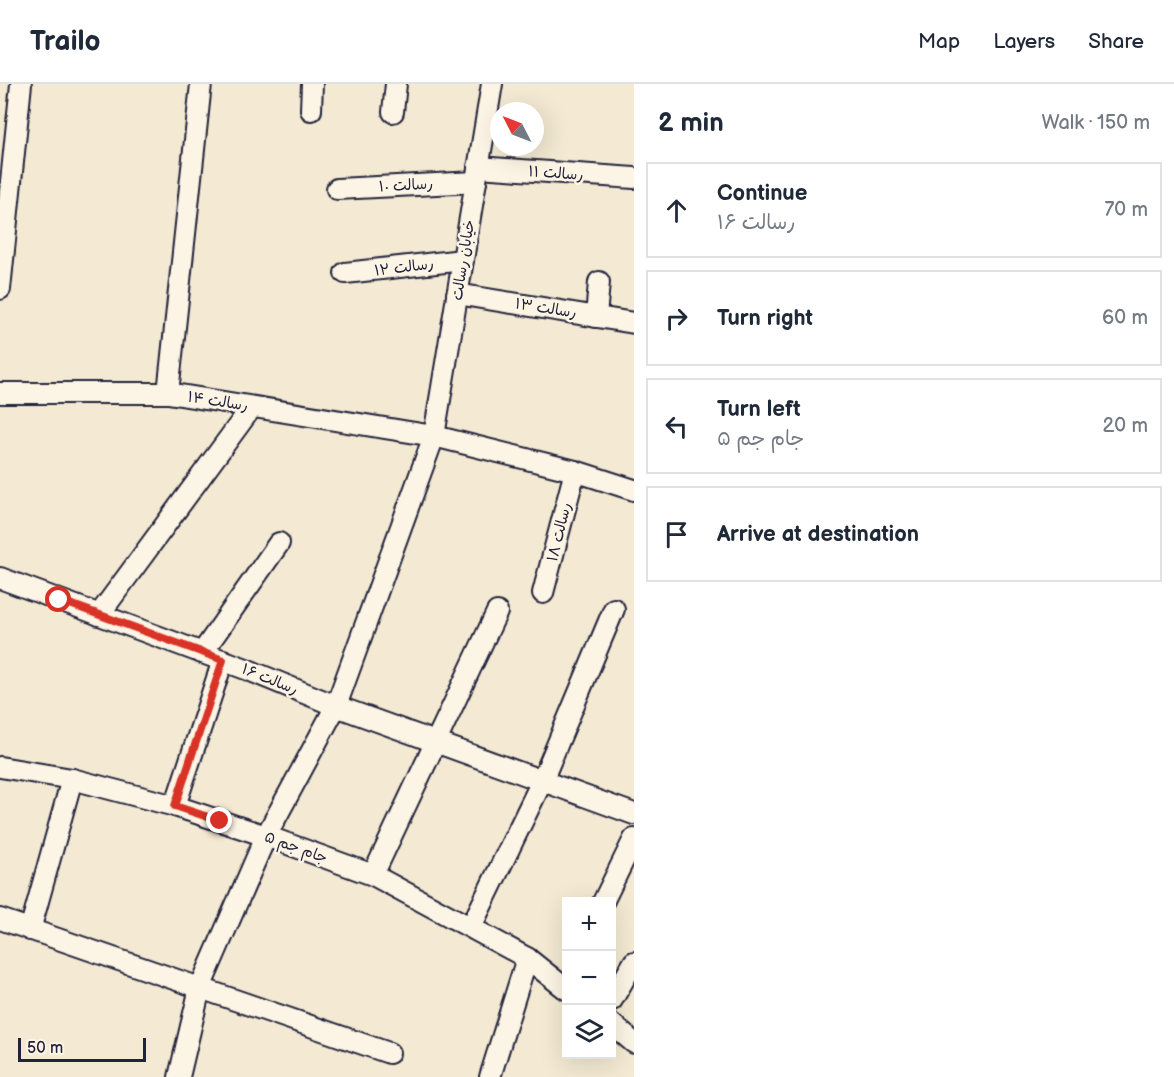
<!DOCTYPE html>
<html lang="en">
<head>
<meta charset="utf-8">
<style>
	body { margin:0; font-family:"Balsamiq Sans","Playpen Sans Arabic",sans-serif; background:#f2f2f3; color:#1f2937 }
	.controls { position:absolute; right:18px; bottom:18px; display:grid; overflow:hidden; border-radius:0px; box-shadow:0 6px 24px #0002 }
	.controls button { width:54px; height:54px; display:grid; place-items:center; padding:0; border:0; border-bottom:2px solid #e0e1e3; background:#fff; color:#1f2937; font:30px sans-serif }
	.compass { position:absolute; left:490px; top:18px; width:54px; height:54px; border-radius:50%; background:#fff; box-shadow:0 6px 24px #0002; rotate:312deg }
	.scale { position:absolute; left:18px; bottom:15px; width:128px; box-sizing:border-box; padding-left:6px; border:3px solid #22223b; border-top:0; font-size:16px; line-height:21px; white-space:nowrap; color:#22223b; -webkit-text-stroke:4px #fcf5e5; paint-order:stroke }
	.stop { position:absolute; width:18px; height:18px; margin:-14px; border:4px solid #d93025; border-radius:50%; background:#fff }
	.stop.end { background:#d93025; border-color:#fff; box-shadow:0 2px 6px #0008 }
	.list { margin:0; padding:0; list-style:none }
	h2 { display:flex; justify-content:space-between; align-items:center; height:78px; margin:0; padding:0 24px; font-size:26px }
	h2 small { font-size:20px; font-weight:400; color:#747a83 }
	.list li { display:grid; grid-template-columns:39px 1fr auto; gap:18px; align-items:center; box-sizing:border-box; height:96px; margin:0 12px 12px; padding:0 12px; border:2px solid #e0e1e3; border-radius:0px }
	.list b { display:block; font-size:22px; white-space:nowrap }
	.list p { margin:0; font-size:20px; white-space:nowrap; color:#747a83 }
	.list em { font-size:20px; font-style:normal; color:#747a83 }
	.icon { flex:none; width:33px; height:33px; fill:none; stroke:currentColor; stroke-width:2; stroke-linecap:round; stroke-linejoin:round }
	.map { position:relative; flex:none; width:634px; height:993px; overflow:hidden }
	header { display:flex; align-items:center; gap:36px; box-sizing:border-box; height:84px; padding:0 30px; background:#fff; border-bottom:2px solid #e0e1e3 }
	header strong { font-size:28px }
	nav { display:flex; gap:33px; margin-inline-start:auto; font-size:21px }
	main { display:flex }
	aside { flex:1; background:#fff }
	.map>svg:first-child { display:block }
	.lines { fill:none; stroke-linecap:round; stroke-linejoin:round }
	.minor-casing { stroke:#22223b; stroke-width:24 }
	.minor { stroke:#fcf5e5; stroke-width:20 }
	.route { stroke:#d93025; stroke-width:8 }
	.labels { text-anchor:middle; stroke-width:5; stroke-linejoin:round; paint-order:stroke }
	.street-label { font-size:15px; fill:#22223b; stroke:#fcf5e5 }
</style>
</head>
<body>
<header>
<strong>Trailo</strong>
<nav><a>Map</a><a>Layers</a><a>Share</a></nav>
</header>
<main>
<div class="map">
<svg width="634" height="993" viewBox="0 0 634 993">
	<rect width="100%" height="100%" fill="#f4ead3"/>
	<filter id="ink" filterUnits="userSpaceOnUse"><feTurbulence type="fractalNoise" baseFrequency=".0167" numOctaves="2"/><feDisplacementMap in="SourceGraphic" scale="12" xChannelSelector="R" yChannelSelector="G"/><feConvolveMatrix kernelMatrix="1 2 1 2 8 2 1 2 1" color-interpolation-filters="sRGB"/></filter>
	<g filter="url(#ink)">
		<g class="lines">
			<g class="minor-casing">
				<g id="minor">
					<path d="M311,26L312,0"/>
					<path d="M393,28L396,0"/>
					<path d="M478,83L634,94"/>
					<path d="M337,105L476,98"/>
					<path d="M345,189L463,176"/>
					<path d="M0,205L21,0"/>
					<path d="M457,210L634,239"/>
					<path d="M596,233L599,198"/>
					<path d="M0,309H168L434,352L575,387L634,406"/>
					<path d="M168,309L201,0"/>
					<path d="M0,494L246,585L336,622L634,730"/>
					<path d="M543,509L575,387"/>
					<path d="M99,531L252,323"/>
					<path d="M202,569L279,459"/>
					<path d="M0,683L72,695L175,722L266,752L373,791L527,874L566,905"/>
					<path d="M175,722L223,576"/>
					<path d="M373,791L497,528"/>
					<path d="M603,818L634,755"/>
					<path d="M0,835L389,969"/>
					<path d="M471,843L542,697L614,525"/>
					<path d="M30,846L72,695"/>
					<path d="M612,916L634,878"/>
					<path d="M612,940L634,959"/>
					<path d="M179,993L200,904L266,752L336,622L434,352L492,0"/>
					<path d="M490,993L527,874"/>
				</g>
			</g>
			<use href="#minor" class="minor"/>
		</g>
	</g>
	<g class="lines" filter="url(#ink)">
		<path class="route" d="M59,516L223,576L175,722L220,737"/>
	</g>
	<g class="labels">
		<g class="street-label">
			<text transform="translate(556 89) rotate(4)" y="5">رسالت ۱۱</text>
			<text transform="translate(406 101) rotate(-3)" y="5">رسالت ۱۰</text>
			<text transform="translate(463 176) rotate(-81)" y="5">خیابان رسالت</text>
			<text transform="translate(404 183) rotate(-7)" y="5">رسالت ۱۲</text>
			<text transform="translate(546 224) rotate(9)" y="5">رسالت ۱۳</text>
			<text transform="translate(218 317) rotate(9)" y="5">رسالت ۱۴</text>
			<text transform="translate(559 448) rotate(-76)" y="5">رسالت ۱۸</text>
			<text transform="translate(270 595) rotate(22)" y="5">رسالت ۱۶</text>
			<text transform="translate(296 763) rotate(20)" y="5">جام جم ۵</text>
		</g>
	</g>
</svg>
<div class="controls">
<button>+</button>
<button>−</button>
<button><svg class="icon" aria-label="layers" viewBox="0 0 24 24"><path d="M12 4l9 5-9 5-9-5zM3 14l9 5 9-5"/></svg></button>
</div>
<svg class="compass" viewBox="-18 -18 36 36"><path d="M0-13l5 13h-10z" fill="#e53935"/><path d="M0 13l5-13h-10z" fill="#747a83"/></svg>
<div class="scale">50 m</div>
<div class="stop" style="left:59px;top:516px"></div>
<div class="stop end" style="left:220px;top:737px"></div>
</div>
<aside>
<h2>2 min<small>Walk · 150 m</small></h2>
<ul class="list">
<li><svg class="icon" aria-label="ahead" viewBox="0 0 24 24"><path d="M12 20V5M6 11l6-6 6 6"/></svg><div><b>Continue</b><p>رسالت ۱۶</p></div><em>70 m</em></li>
<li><svg class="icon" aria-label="right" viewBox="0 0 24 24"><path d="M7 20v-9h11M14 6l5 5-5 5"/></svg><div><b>Turn right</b></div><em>60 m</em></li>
<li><svg class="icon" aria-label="left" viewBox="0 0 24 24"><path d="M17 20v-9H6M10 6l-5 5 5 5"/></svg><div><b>Turn left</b><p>جام جم ۵</p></div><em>20 m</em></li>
<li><svg class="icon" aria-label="arrive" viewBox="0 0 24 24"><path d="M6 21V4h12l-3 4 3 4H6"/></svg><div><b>Arrive at destination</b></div></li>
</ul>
</aside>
</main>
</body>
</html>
